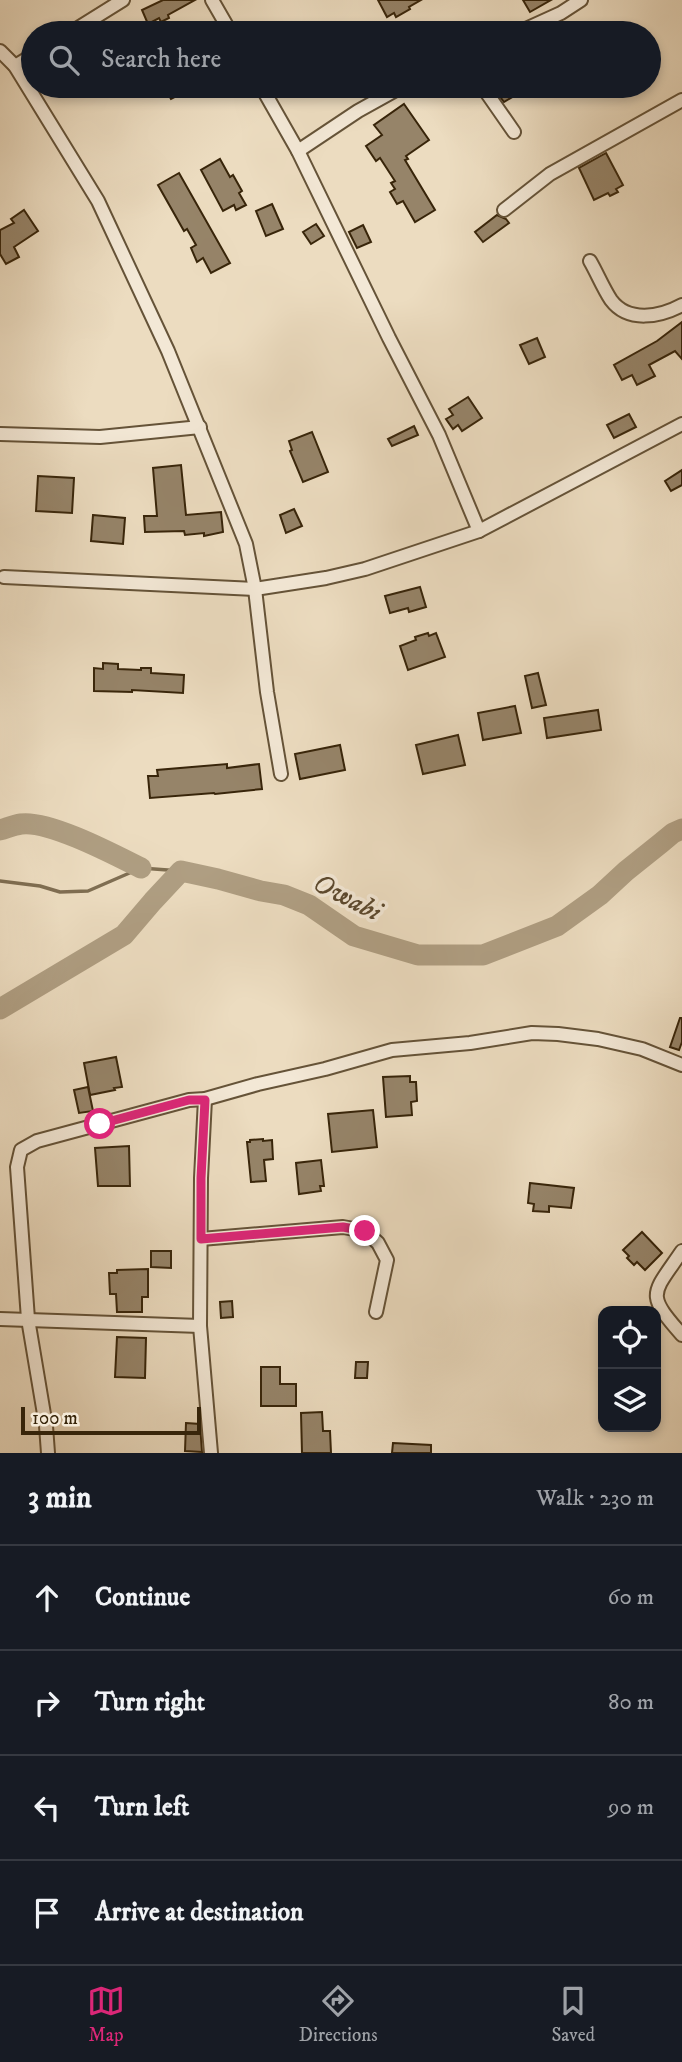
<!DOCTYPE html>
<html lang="en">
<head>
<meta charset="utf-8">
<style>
	body { margin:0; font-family:"IM FELL DW Pica",serif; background:#20242c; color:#f1f3f6 }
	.controls { position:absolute; right:21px; bottom:21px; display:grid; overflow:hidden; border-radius:14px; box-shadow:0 4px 10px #0003 }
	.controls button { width:63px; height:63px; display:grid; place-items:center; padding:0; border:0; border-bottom:2px solid #363941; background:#171b24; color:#f1f3f6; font:35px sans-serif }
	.scale { position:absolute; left:21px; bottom:18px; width:180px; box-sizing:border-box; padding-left:7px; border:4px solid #38250a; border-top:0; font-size:19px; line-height:24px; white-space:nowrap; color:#38250a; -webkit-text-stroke:5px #f3e8d6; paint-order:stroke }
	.stop { position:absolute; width:21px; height:21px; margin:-16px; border:5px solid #db2777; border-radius:50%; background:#fff }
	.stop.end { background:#db2777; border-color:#fff; box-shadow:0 2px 7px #0008 }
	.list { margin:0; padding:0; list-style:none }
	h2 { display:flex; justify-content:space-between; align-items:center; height:91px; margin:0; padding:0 28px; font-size:30px }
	h2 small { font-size:23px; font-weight:400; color:#9ea1a6 }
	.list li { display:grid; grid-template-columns:46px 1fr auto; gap:21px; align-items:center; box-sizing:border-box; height:105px; padding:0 28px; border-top:2px solid #363941 }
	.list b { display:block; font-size:26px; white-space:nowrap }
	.list em { font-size:23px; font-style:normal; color:#9ea1a6 }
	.icon { flex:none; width:38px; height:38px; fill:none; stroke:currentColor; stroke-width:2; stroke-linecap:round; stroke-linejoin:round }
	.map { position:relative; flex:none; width:682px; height:1453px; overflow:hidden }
	.search { position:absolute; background:#171b24; box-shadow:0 4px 10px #0003; left:21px; right:21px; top:21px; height:77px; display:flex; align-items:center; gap:18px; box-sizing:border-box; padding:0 24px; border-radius:38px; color:#9ea1a6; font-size:26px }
	.sheet { height:511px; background:#171b24 }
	nav { display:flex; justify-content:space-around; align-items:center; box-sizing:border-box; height:98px; border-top:2px solid #363941; background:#171b24; font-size:19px; color:#9ea1a6 }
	nav a { display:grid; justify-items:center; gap:4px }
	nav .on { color:#db2777 }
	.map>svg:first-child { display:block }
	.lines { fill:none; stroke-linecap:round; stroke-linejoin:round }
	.stream { stroke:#7f6e52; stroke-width:3.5 }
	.river { stroke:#af9e82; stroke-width:21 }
	.building { fill:#968469; stroke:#38250a; stroke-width:2 }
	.street-casing { stroke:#655338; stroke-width:16 }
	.street { stroke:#f3e8d6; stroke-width:12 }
	.route { stroke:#db2777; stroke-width:9 }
	.labels { text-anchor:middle; stroke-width:7; stroke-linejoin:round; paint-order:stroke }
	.water-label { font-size:28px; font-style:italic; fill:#5c492e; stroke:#f3e8d6 }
</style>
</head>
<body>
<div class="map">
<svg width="682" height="1453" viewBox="0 0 682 1453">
	<rect width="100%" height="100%" fill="#ecdcc0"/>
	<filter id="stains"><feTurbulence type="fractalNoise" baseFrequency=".00286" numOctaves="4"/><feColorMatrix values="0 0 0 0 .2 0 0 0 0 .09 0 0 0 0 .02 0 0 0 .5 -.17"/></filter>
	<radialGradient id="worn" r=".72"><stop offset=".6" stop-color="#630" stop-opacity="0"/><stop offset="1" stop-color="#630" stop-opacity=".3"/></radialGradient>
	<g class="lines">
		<path class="stream" d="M0,881L40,886L60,892L88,891L141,868L181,871"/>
		<g class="river">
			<path d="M0,830C7,828 14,825 21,824C49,820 115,855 141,868"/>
			<path d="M0,1009L124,935L153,901L181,871L218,879L261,891L284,895L309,905L354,936L418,955H483L557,926L600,895L626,871L661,843L673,833L682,829"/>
		</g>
	</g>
	<g class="building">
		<path d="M163,0H195L168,15L169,18L161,22L159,18L148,24L142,10Z"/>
		<path d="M378,0H421L409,7L410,9L396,17L394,13L387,17Z"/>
		<path d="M523,0H551L530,12Z"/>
		<path d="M164,86H196L171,99Z"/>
		<path d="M492,86H509L514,96L504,102Z"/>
		<path d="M404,104L429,140L406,156L408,159L405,160L435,210L415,222L403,201L397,204L390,192L395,189L391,183L395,181L380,158L376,161L366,146L382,135L374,125Z"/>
		<path d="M606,153L623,185L616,189L618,192L610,196L608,193L594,200L579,168Z"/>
		<path d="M220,159L230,177L233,175L242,191L239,193L246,205L236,210L234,205L223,211L201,170Z"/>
		<path d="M179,173L230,263L211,273L203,258L197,262L191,248L196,245L187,229L184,231L158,185Z"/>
		<path d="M272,204L283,229L266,236L256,211Z"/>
		<path d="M24,210L38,231L14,247L19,257L6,264L0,254V230L14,223L11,219Z"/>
		<path d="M497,215L506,219L509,223L483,242L475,232Z"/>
		<path d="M316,224L324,236L311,244L303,232Z"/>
		<path d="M363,225L371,242L357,248L349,232Z"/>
		<path d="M682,322V359L675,351L649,365L655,376L637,385L632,375L622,380L614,365L657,341Z"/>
		<path d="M537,338L545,357L529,364L520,345Z"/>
		<path d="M468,397L482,418L462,431L458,425L453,429L446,419L453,415L449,409Z"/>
		<path d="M629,414L636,427L614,438L607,425Z"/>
		<path d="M414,426L418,435L392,446L388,439Z"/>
		<path d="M312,432L328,472L303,482L290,451L292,450L289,441Z"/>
		<path d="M181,465L186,515L221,512L223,532L204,536V533L185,535L184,531L145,532L144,516H157L153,468Z"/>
		<path d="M682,470V485L671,491L665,481Z"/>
		<path d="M38,476L74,478L72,513L36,511Z"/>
		<path d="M294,509L302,526L286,533L280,515Z"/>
		<path d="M93,515L125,518L123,544L91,541Z"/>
		<path d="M420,587L426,607L409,612L408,608L390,613L385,596Z"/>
		<path d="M428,633L429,636L436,633L445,657L408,670L400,646L416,640L415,637Z"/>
		<path d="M103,663L118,664V669L141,670V668H151V673L184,675L183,693L132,690V692L94,691V668L103,669Z"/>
		<path d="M538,673L546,705L532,708L525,676Z"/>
		<path d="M515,706L521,733L483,740L478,713Z"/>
		<path d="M598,710L601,730L547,738L544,718Z"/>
		<path d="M458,735L465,765L423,774L416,745Z"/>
		<path d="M340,745L345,770L300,779L295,754Z"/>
		<path d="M227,764V768L259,764L262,789L215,794L214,793L150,798L148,776H158L157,770Z"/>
		<path d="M680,1018H682V1042L679,1050L670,1047Z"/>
		<path d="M116,1057L122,1087L114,1088L115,1090L90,1095L84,1063Z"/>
		<path d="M410,1076V1082H416L417,1101L411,1102L412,1115L386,1117L383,1077Z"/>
		<path d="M88,1087L93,1111L79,1113L74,1090Z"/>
		<path d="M373,1110L377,1147L332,1152L328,1114Z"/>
		<path d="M263,1139V1141L272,1140L273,1159L264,1160L266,1181L251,1182L247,1142H250V1140Z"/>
		<path d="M129,1146L130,1186H98L95,1148Z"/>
		<path d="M321,1160L324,1186H320L321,1191L299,1194L296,1163Z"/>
		<path d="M530,1183L574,1188L571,1208L549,1206V1212L533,1211L534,1204L528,1203Z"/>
		<path d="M642,1232L662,1253L645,1270L637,1262L634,1265L627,1258L629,1256L623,1250Z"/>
		<path d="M151,1251H171V1268L151,1267Z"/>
		<path d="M148,1269V1297H142V1312H117L116,1294H110L109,1273H117V1270Z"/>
		<path d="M232,1301L233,1317L221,1318L220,1302Z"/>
		<path d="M117,1337L146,1338L145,1378L115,1377Z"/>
		<path d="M356,1362H368L367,1378H355Z"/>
		<path d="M261,1367H280V1384H296V1406H261Z"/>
		<path d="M322,1412L323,1431H330L331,1453H302L301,1413Z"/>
		<path d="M186,1423L200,1424L202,1452L185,1451Z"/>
		<path d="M393,1443L431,1445V1453H392Z"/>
	</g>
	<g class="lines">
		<g class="street-casing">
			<g id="street">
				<path d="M212,0L231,33"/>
				<path d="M70,33L123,0"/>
				<path d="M517,33L561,13L581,0"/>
				<path d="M0,51L15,66L98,201L168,351L246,544L255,589L267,692L281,774"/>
				<path d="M15,66L33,55"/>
				<path d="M261,86L298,151L389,338L439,435L479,531"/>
				<path d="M482,86L514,132"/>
				<path d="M298,151L358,111L403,86"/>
				<path d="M504,210L550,174L682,100"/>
				<path d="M590,261C597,273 603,288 611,300C628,323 660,317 682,305"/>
				<path d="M0,434L100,437L200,427"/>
				<path d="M4,577L255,589L326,578L365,569L479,531L682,424"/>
				<path d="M205,1099L201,1178L200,1326L211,1453"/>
				<path d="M201,1239L343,1227L365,1231L378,1243L387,1260L376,1312"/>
				<path d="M682,1251C652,1295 645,1293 682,1335"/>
				<path d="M0,1319L200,1326"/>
				<path d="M48,1453L46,1426L28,1319L17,1167L21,1150L37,1141L189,1100L205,1099L258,1084L325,1069L392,1050L470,1043L532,1033L558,1034L598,1039L642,1049L682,1065"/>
			</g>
		</g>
		<use href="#street" class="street"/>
	</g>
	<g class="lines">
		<path class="route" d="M100,1124L189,1100H205L201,1178V1239L343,1227L365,1231"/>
	</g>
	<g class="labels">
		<g class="water-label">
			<text transform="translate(348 896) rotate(27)" y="10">Owabi</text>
		</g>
	</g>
	<rect width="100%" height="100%" filter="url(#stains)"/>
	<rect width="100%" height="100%" fill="url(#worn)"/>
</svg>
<div class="controls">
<button><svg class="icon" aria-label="locate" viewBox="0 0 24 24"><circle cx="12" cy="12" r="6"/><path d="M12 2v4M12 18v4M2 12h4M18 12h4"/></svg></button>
<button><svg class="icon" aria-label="layers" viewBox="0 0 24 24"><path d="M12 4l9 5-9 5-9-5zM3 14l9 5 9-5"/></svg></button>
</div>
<div class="scale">100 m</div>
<div class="stop" style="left:100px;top:1124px"></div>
<div class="stop end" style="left:365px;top:1231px"></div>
<div class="search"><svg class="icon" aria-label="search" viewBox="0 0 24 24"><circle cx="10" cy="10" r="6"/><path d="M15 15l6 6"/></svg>Search here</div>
</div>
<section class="sheet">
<h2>3 min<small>Walk · 230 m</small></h2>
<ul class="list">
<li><svg class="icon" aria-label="ahead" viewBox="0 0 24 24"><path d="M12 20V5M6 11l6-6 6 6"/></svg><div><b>Continue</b></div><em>60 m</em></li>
<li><svg class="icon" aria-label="right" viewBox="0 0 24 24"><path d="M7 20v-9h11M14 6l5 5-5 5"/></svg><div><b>Turn right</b></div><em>80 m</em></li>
<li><svg class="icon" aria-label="left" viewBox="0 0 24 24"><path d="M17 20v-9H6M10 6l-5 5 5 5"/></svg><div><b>Turn left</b></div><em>90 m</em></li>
<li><svg class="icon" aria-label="arrive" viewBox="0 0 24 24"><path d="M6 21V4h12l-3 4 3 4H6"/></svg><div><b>Arrive at destination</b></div></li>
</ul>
</section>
<nav>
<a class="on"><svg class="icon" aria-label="map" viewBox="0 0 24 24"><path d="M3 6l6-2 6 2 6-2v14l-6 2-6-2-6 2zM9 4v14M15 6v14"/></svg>Map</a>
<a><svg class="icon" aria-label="directions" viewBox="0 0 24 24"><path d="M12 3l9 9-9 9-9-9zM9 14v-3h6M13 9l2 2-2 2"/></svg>Directions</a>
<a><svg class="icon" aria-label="saved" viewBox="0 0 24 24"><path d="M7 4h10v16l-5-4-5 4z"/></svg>Saved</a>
</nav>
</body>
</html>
